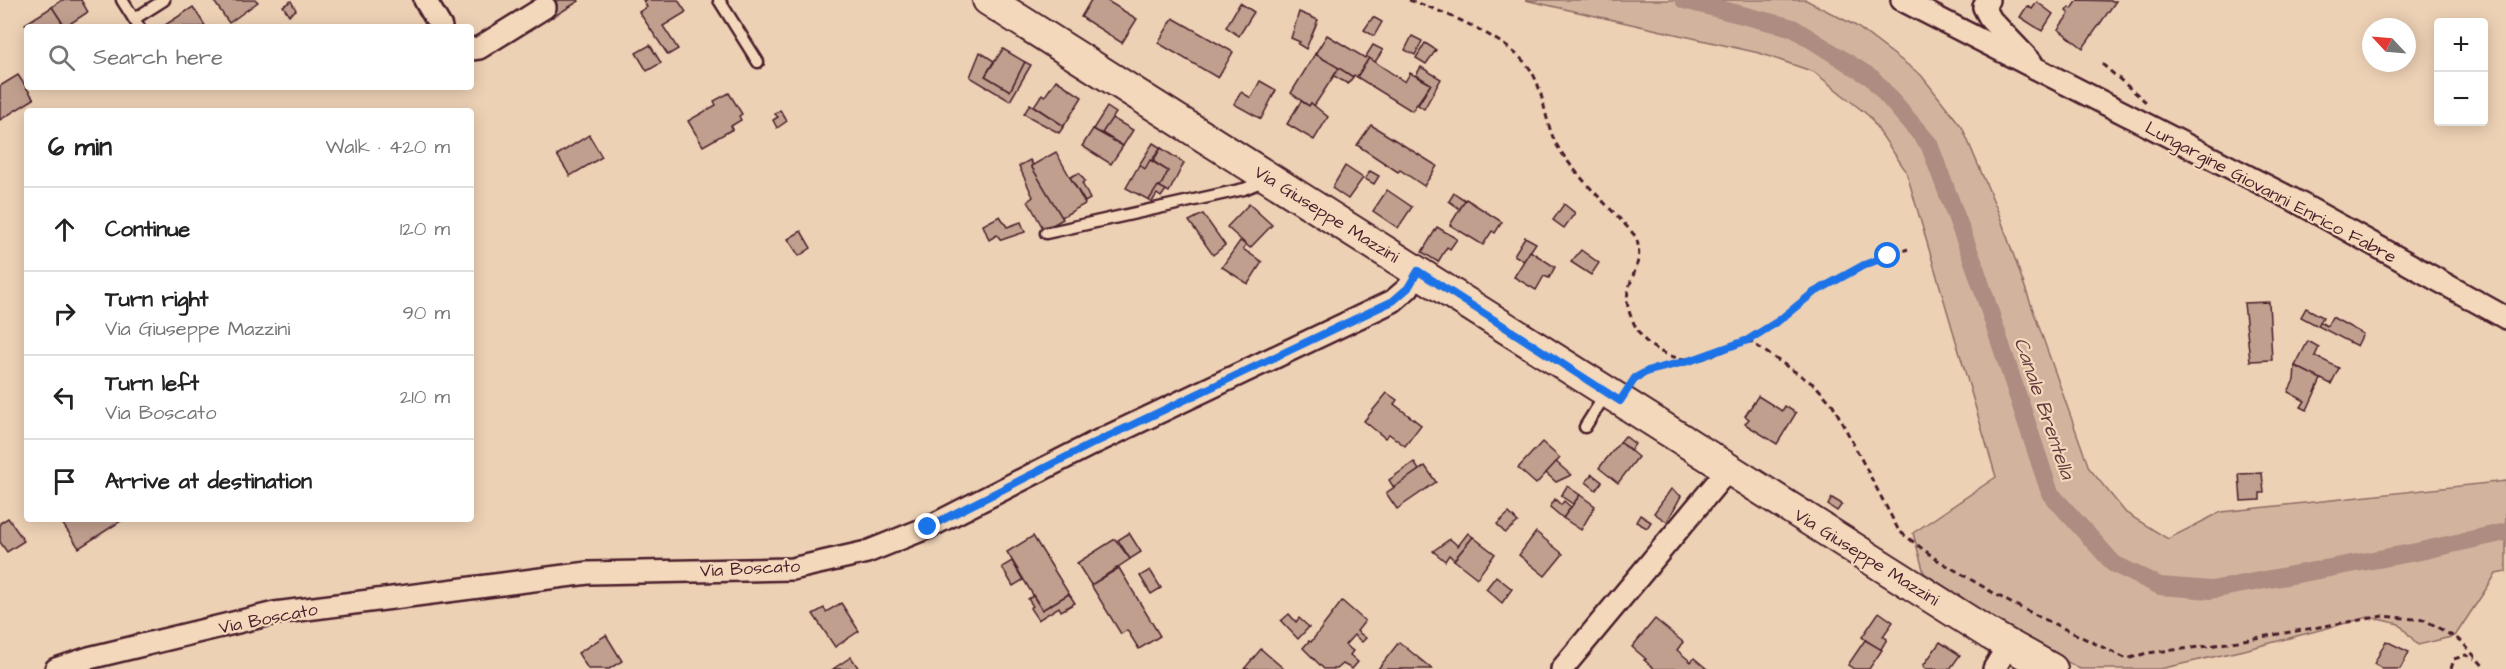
<!DOCTYPE html>
<html lang="en">
<head>
<meta charset="utf-8">
<style>
	body { margin:0; font-family:"Architects Daughter",sans-serif; background:#f6f6f6; color:#222 }
	.controls { position:absolute; right:18px; top:18px; display:grid; overflow:hidden; border-radius:6px; box-shadow:0 3px 15px #0003 }
	.controls button { width:54px; height:54px; display:grid; place-items:center; padding:0; border:0; border-bottom:2px solid #e0e0e0; background:#fff; color:#222; font:30px sans-serif }
	.compass { position:absolute; left:2362px; top:18px; width:54px; height:54px; border-radius:50%; background:#fff; box-shadow:0 3px 15px #0003; rotate:296deg }
	.stop { position:absolute; width:18px; height:18px; margin:-14px; border:4px solid #1a73e8; border-radius:50%; background:#fff }
	.stop.end { background:#1a73e8; border-color:#fff; box-shadow:0 2px 6px #0008 }
	.list { margin:0; padding:0; list-style:none }
	h2 { display:flex; justify-content:space-between; align-items:center; height:78px; margin:0; padding:0 24px; font-size:26px }
	h2 small { font-size:20px; font-weight:400; color:#767676 }
	.list li { display:grid; grid-template-columns:39px 1fr auto; gap:18px; align-items:center; box-sizing:border-box; height:84px; padding:0 24px; border-top:2px solid #e0e0e0 }
	.list b { display:block; font-size:22px; white-space:nowrap }
	.list p { margin:0; font-size:20px; white-space:nowrap; color:#767676 }
	.list em { font-size:20px; font-style:normal; color:#767676 }
	.icon { flex:none; width:33px; height:33px; fill:none; stroke:currentColor; stroke-width:2; stroke-linecap:round; stroke-linejoin:round }
	.map { position:relative; flex:none; width:2506px; height:669px; overflow:hidden }
	.search { position:absolute; background:#fff; box-shadow:0 3px 15px #0003; left:24px; top:24px; width:450px; height:66px; display:flex; align-items:center; gap:15px; box-sizing:border-box; padding:0 21px; border-radius:6px; color:#767676; font-size:22px }
	.panel { position:absolute; background:#fff; box-shadow:0 3px 15px #0003; left:24px; top:108px; width:450px; height:414px; border-radius:6px }
	.map>svg:first-child { display:block }
	.green { fill:#d2b49e; stroke:#8e6a64; stroke-width:1.5 }
	.lines { fill:none; stroke-linecap:round; stroke-linejoin:round }
	.canal { stroke:#ae8c81; stroke-width:18 }
	.building { fill:#c09f8e; stroke:#4a1f2b; stroke-width:1.5 }
	.service-casing { stroke:#4a1f2b; stroke-width:15 }
	.minor-casing { stroke:#4a1f2b; stroke-width:26 }
	.secondary-casing { stroke:#4a1f2b; stroke-width:34 }
	.path { stroke:#4a1f2b; stroke-width:3; stroke-dasharray:6 4.5; stroke-linecap:butt }
	.service { stroke:#f4d8bb; stroke-width:10 }
	.minor { stroke:#f4d8bb; stroke-width:21 }
	.secondary { stroke:#f4d8bb; stroke-width:30 }
	.route { stroke:#1a73e8; stroke-width:8 }
	.labels { text-anchor:middle; stroke-width:4.5; stroke-linejoin:round; paint-order:stroke }
	.street-label { font-size:18px; fill:#4a1f2b; stroke:#f4d8bb }
	.water-label { font-size:20px; font-style:italic; fill:#633a40; stroke:#f4d8bb }
</style>
</head>
<body>
<div class="map">
<svg width="2506" height="669" viewBox="0 0 2506 669">
	<rect width="100%" height="100%" fill="#edd1b5"/>
	<filter id="ink" filterUnits="userSpaceOnUse"><feTurbulence type="fractalNoise" baseFrequency=".0167" numOctaves="2"/><feDisplacementMap in="SourceGraphic" scale="12" xChannelSelector="R" yChannelSelector="G"/><feConvolveMatrix kernelMatrix="1 2 1 2 8 2 1 2 1" color-interpolation-filters="sRGB"/></filter>
	<g filter="url(#ink)">
		<path class="green" d="M1525,0H1806L1856,26L1921,75L1962,127L1999,214L2089,468L2126,513L2168,539L2221,512L2506,481V572L2496,574L2455,636L2418,645L2399,624L2369,617L2248,649L2160,669H2080L2016,633L1924,573L1913,533L1996,477L1906,171L1869,116L1814,72L1759,53Z"/>
		<g class="lines">
			<path class="canal" d="M1684,0L1793,28L1872,78L1929,144L1974,264L2050,493L2114,564L2160,586L2211,590L2416,552L2506,532"/>
		</g>
		<g class="building">
			<path d="M62,0H81L88,12L65,27L52,7Z"/>
			<path d="M213,0H256L258,2L229,23Z"/>
			<path d="M558,0H578L579,1L553,17L547,7Z"/>
			<path d="M643,0H678L686,12L663,26L678,49L668,55L639,12L647,7Z"/>
			<path d="M1091,0H1106L1137,19L1122,43L1081,17Z"/>
			<path d="M2078,0L2116,1L2083,48L2058,29L2069,14L2066,11L2069,7L2072,9Z"/>
			<path d="M291,1L296,10L289,15L283,6Z"/>
			<path d="M2037,2L2053,14L2042,31L2020,17L2027,6L2032,9Z"/>
			<path d="M1240,3L1254,12L1239,36L1226,27Z"/>
			<path d="M52,7L65,27H27L25,24Z"/>
			<path d="M193,7L206,27H162Z"/>
			<path d="M1299,12L1318,20L1306,49L1298,44L1300,42L1291,38Z"/>
			<path d="M1373,17L1382,22L1374,36L1364,30Z"/>
			<path d="M1173,18L1233,52L1218,78L1158,43Z"/>
			<path d="M1327,35L1365,58L1366,56L1369,58L1357,77L1354,75L1353,77L1315,54Z"/>
			<path d="M1412,36L1422,41L1415,55L1405,50Z"/>
			<path d="M1425,43L1436,50L1426,64L1416,58Z"/>
			<path d="M650,45L661,63L647,71L636,53Z"/>
			<path d="M1373,45L1383,50L1375,62L1366,56Z"/>
			<path d="M1003,49L1025,62L1010,91L985,76Z"/>
			<path d="M980,52L994,61L985,76L1010,91L1025,62L1031,65L1010,101L970,77Z"/>
			<path d="M1315,54L1339,68L1314,106L1311,103L1309,106L1291,93Z"/>
			<path d="M1369,58L1405,82L1410,73L1431,84L1412,111L1357,77Z"/>
			<path d="M1421,67L1441,79L1424,109L1418,105L1431,84L1416,75Z"/>
			<path d="M1339,68L1353,77L1348,84L1334,76Z"/>
			<path d="M18,75L34,99L0,120V86Z"/>
			<path d="M1056,80L1082,97L1064,126L1034,106L1042,94L1045,96Z"/>
			<path d="M1260,81L1276,90L1261,119L1234,104L1241,92L1251,98Z"/>
			<path d="M729,93L742,114L739,116L741,120L731,126L733,129L703,146L688,121L716,105L714,101Z"/>
			<path d="M1301,101L1309,106L1311,103L1328,117L1314,140L1287,124Z"/>
			<path d="M1030,104L1064,126L1059,133L1024,114Z"/>
			<path d="M1107,107L1116,113L1102,134L1093,129Z"/>
			<path d="M780,110L787,121L777,128L773,120L778,117L775,114Z"/>
			<path d="M1112,118L1133,130L1123,146L1102,133Z"/>
			<path d="M1371,125L1437,166L1424,186L1400,170L1398,172L1357,145Z"/>
			<path d="M1093,129L1123,146L1111,164L1082,146Z"/>
			<path d="M589,135L602,157L570,176L557,155Z"/>
			<path d="M1153,143L1161,148L1145,169L1139,165Z"/>
			<path d="M1161,148L1184,163L1169,192L1160,187L1168,171L1153,161Z"/>
			<path d="M1056,152L1085,204L1060,218L1031,166Z"/>
			<path d="M1030,160L1033,165L1031,166L1063,219L1044,230L1028,201L1033,197L1019,166Z"/>
			<path d="M1150,160L1168,171L1162,183L1149,200L1126,188L1139,165L1145,169Z"/>
			<path d="M1345,166L1363,178L1348,199L1332,188Z"/>
			<path d="M1370,171L1379,176L1374,184L1365,179Z"/>
			<path d="M1079,173L1085,181L1082,183L1090,199L1085,202L1070,177Z"/>
			<path d="M1158,186L1166,190L1161,197L1157,194L1152,202L1149,200Z"/>
			<path d="M1387,190L1412,207L1398,228L1373,211Z"/>
			<path d="M1454,193L1465,200L1460,209L1449,201Z"/>
			<path d="M1466,199L1502,222L1495,233L1492,231L1483,245L1450,225Z"/>
			<path d="M1249,204L1272,225L1250,248L1227,227Z"/>
			<path d="M1564,204L1575,213L1564,228L1553,220Z"/>
			<path d="M1203,214L1225,245L1213,255L1189,221Z"/>
			<path d="M1000,216L1007,227L1021,222L1025,232L1001,240L997,235L989,240L983,225Z"/>
			<path d="M1437,227L1457,239L1450,249L1447,247L1438,262L1422,252Z"/>
			<path d="M801,231L811,248L799,256L788,239Z"/>
			<path d="M1525,237L1536,243L1524,261L1514,255Z"/>
			<path d="M1240,241L1246,245L1243,249L1262,262L1248,284L1222,267Z"/>
			<path d="M1581,250L1599,263L1591,275L1571,262Z"/>
			<path d="M1530,251L1555,267L1549,278L1544,276L1536,290L1514,277Z"/>
			<path d="M2269,302L2272,360L2250,361L2244,303Z"/>
			<path d="M2306,308L2323,317L2318,326L2301,317Z"/>
			<path d="M2332,317L2363,334L2357,346L2318,326L2320,322L2327,326Z"/>
			<path d="M2308,341L2319,347L2315,356L2339,368L2331,384L2295,366Z"/>
			<path d="M2295,366L2321,379L2307,410L2301,407L2305,401L2288,392L2294,380Z"/>
			<path d="M1387,393L1397,400L1394,404L1421,425L1405,446L1389,434L1385,438L1364,421Z"/>
			<path d="M1758,396L1782,411L1785,406L1796,413L1777,444L1745,424L1749,419L1745,416Z"/>
			<path d="M1625,436L1635,444L1631,450L1620,442Z"/>
			<path d="M1542,442L1560,458L1536,484L1518,468Z"/>
			<path d="M1620,442L1638,457L1618,483L1599,468Z"/>
			<path d="M1414,462L1419,470L1394,488L1389,480Z"/>
			<path d="M1556,462L1571,475L1556,482L1546,473Z"/>
			<path d="M1425,466L1436,482L1397,509L1386,493Z"/>
			<path d="M2262,473L2264,493H2260V500L2241,501L2239,474Z"/>
			<path d="M1592,474L1602,482L1596,490L1586,482Z"/>
			<path d="M1567,486L1580,495L1573,504L1561,496Z"/>
			<path d="M1671,489L1681,496L1667,522L1654,513Z"/>
			<path d="M1580,495L1595,506L1581,530L1563,518Z"/>
			<path d="M1832,498L1842,504L1837,511L1828,505Z"/>
			<path d="M1555,499L1561,505L1564,501L1571,507L1563,518L1550,507Z"/>
			<path d="M1509,513L1518,522L1505,533L1497,524Z"/>
			<path d="M1640,515L1651,522L1647,528L1636,522Z"/>
			<path d="M8,518L24,541L7,552L0,542V523Z"/>
			<path d="M63,519H124L79,548L62,523L65,522Z"/>
			<path d="M1536,532L1563,554L1545,576L1519,555Z"/>
			<path d="M1129,533L1141,552L1130,559L1118,540Z"/>
			<path d="M1468,533L1473,537L1454,560L1449,555L1445,561L1433,551L1450,539L1458,546Z"/>
			<path d="M1033,536L1069,594L1042,610L1007,552Z"/>
			<path d="M1473,537L1495,554L1477,578L1454,560Z"/>
			<path d="M1115,539L1130,559L1091,585L1077,563Z"/>
			<path d="M1012,561L1023,580L1013,586L1002,567Z"/>
			<path d="M1119,568L1160,636L1139,649L1127,630L1121,634L1091,585Z"/>
			<path d="M1150,570L1161,588L1151,594L1140,576Z"/>
			<path d="M1496,576L1512,589L1502,603L1486,589Z"/>
			<path d="M1069,594L1075,603L1061,611L1059,607L1038,620L1030,608L1033,606L1028,599L1033,596L1042,610Z"/>
			<path d="M1342,601L1365,621L1357,631L1366,638L1362,642L1354,635L1345,645L1353,651L1350,655L1358,662L1352,669L1343,664L1337,669H1324L1303,648L1309,641L1311,642Z"/>
			<path d="M841,603L859,631L835,647L813,614L824,608L826,612Z"/>
			<path d="M1879,612L1893,622L1883,636L1887,639L1880,651L1862,637Z"/>
			<path d="M1289,614L1296,622L1299,618L1309,627L1298,639L1281,621Z"/>
			<path d="M1655,619L1683,642L1677,650L1691,662L1694,658L1707,669H1655L1644,660L1646,659L1632,647Z"/>
			<path d="M606,635L622,661L609,669H588L578,653Z"/>
			<path d="M1865,640L1882,650L1869,669H1854L1848,665Z"/>
			<path d="M2386,641L2409,652L2400,669H2383L2374,664Z"/>
			<path d="M1399,642L1432,669H1378Z"/>
			<path d="M1940,642L1960,655L1950,669H1926L1923,666Z"/>
			<path d="M1261,649L1284,669H1244Z"/>
			<path d="M851,657L859,669H833Z"/>
		</g>
		<g class="lines">
			<g class="service-casing">
				<g id="service">
					<path d="M122,0L139,27"/>
					<path d="M719,0L758,62"/>
					<path d="M134,19L164,0"/>
					<path d="M1046,233L1244,189L1256,184L1261,176"/>
					<path d="M1585,427L1607,392"/>
				</g>
			</g>
			<g class="minor-casing">
				<g id="minor">
					<path d="M425,0L441,27"/>
					<path d="M1902,0L2292,199L2506,318"/>
					<path d="M1988,0L1984,7L1991,20L2031,62"/>
					<path d="M471,49L479,48L545,7"/>
					<path d="M56,669L89,658L275,613L588,573L792,569L867,552L929,527L1090,445L1393,301L1408,288L1418,271"/>
					<path d="M1562,669L1721,478L1725,468"/>
					<path d="M1994,669L2008,646"/>
				</g>
			</g>
			<g class="secondary-casing">
				<path id="secondary" d="M988,0L1991,635L2052,669"/>
			</g>
			<g class="path">
				<path d="M1409,0C1443,11 1516,41 1533,74C1545,96 1545,126 1558,147C1579,181 1611,207 1636,237C1645,264 1629,274 1627,299C1627,308 1632,321 1637,329C1647,348 1668,358 1690,360C1709,361 1760,334 1777,322C1789,313 1800,302 1813,293C1842,274 1875,261 1908,249"/>
				<path d="M2102,64L2146,102"/>
				<path d="M1748,340L1816,386L1833,405L1899,531L1936,559L2009,602L2127,659L2147,653L2209,646L2383,616L2425,620L2461,641L2486,669"/>
				<path d="M1633,382C1643,367 1673,365 1690,360"/>
				<path d="M2451,669L2454,659L2466,655L2474,659"/>
			</g>
			<use href="#service" class="service"/>
			<use href="#minor" class="minor"/>
			<use href="#secondary" class="secondary"/>
		</g>
	</g>
	<g class="lines" filter="url(#ink)">
		<path class="route" d="M928,527L1090,445L1393,301L1408,288L1418,271L1620,401L1635,378L1648,371L1692,360L1748,340L1777,322L1813,293L1864,265L1888,256"/>
	</g>
	<g class="labels">
		<g class="street-label">
			<text transform="translate(2271 192) rotate(28)" y="6">Lungargine Giovanni Enrico Fabre</text>
			<text transform="translate(1327 214) rotate(32)" y="6">Via Giuseppe Mazzini</text>
			<text transform="translate(1867 557) rotate(32)" y="6">Via Giuseppe Mazzini</text>
			<text transform="translate(750 568) rotate(-3)" y="6">Via Boscato</text>
			<text transform="translate(268 618) rotate(-11)" y="6">Via Boscato</text>
		</g>
		<g class="water-label">
			<text transform="translate(2045 408) rotate(71)" y="7">Canale Brentella</text>
		</g>
	</g>
</svg>
<div class="controls">
<button>+</button>
<button>−</button>
</div>
<svg class="compass" viewBox="-18 -18 36 36"><path d="M0-13l5 13h-10z" fill="#e53935"/><path d="M0 13l5-13h-10z" fill="#767676"/></svg>
<div class="stop" style="left:1888px;top:256px"></div>
<div class="stop end" style="left:928px;top:527px"></div>
<div class="search"><svg class="icon" aria-label="search" viewBox="0 0 24 24"><circle cx="10" cy="10" r="6"/><path d="M15 15l6 6"/></svg>Search here</div>
<section class="panel">
<h2>6 min<small>Walk · 420 m</small></h2>
<ul class="list">
<li><svg class="icon" aria-label="ahead" viewBox="0 0 24 24"><path d="M12 20V5M6 11l6-6 6 6"/></svg><div><b>Continue</b></div><em>120 m</em></li>
<li><svg class="icon" aria-label="right" viewBox="0 0 24 24"><path d="M7 20v-9h11M14 6l5 5-5 5"/></svg><div><b>Turn right</b><p>Via Giuseppe Mazzini</p></div><em>90 m</em></li>
<li><svg class="icon" aria-label="left" viewBox="0 0 24 24"><path d="M17 20v-9H6M10 6l-5 5 5 5"/></svg><div><b>Turn left</b><p>Via Boscato</p></div><em>210 m</em></li>
<li><svg class="icon" aria-label="arrive" viewBox="0 0 24 24"><path d="M6 21V4h12l-3 4 3 4H6"/></svg><div><b>Arrive at destination</b></div></li>
</ul>
</section>
</div>
</body>
</html>
